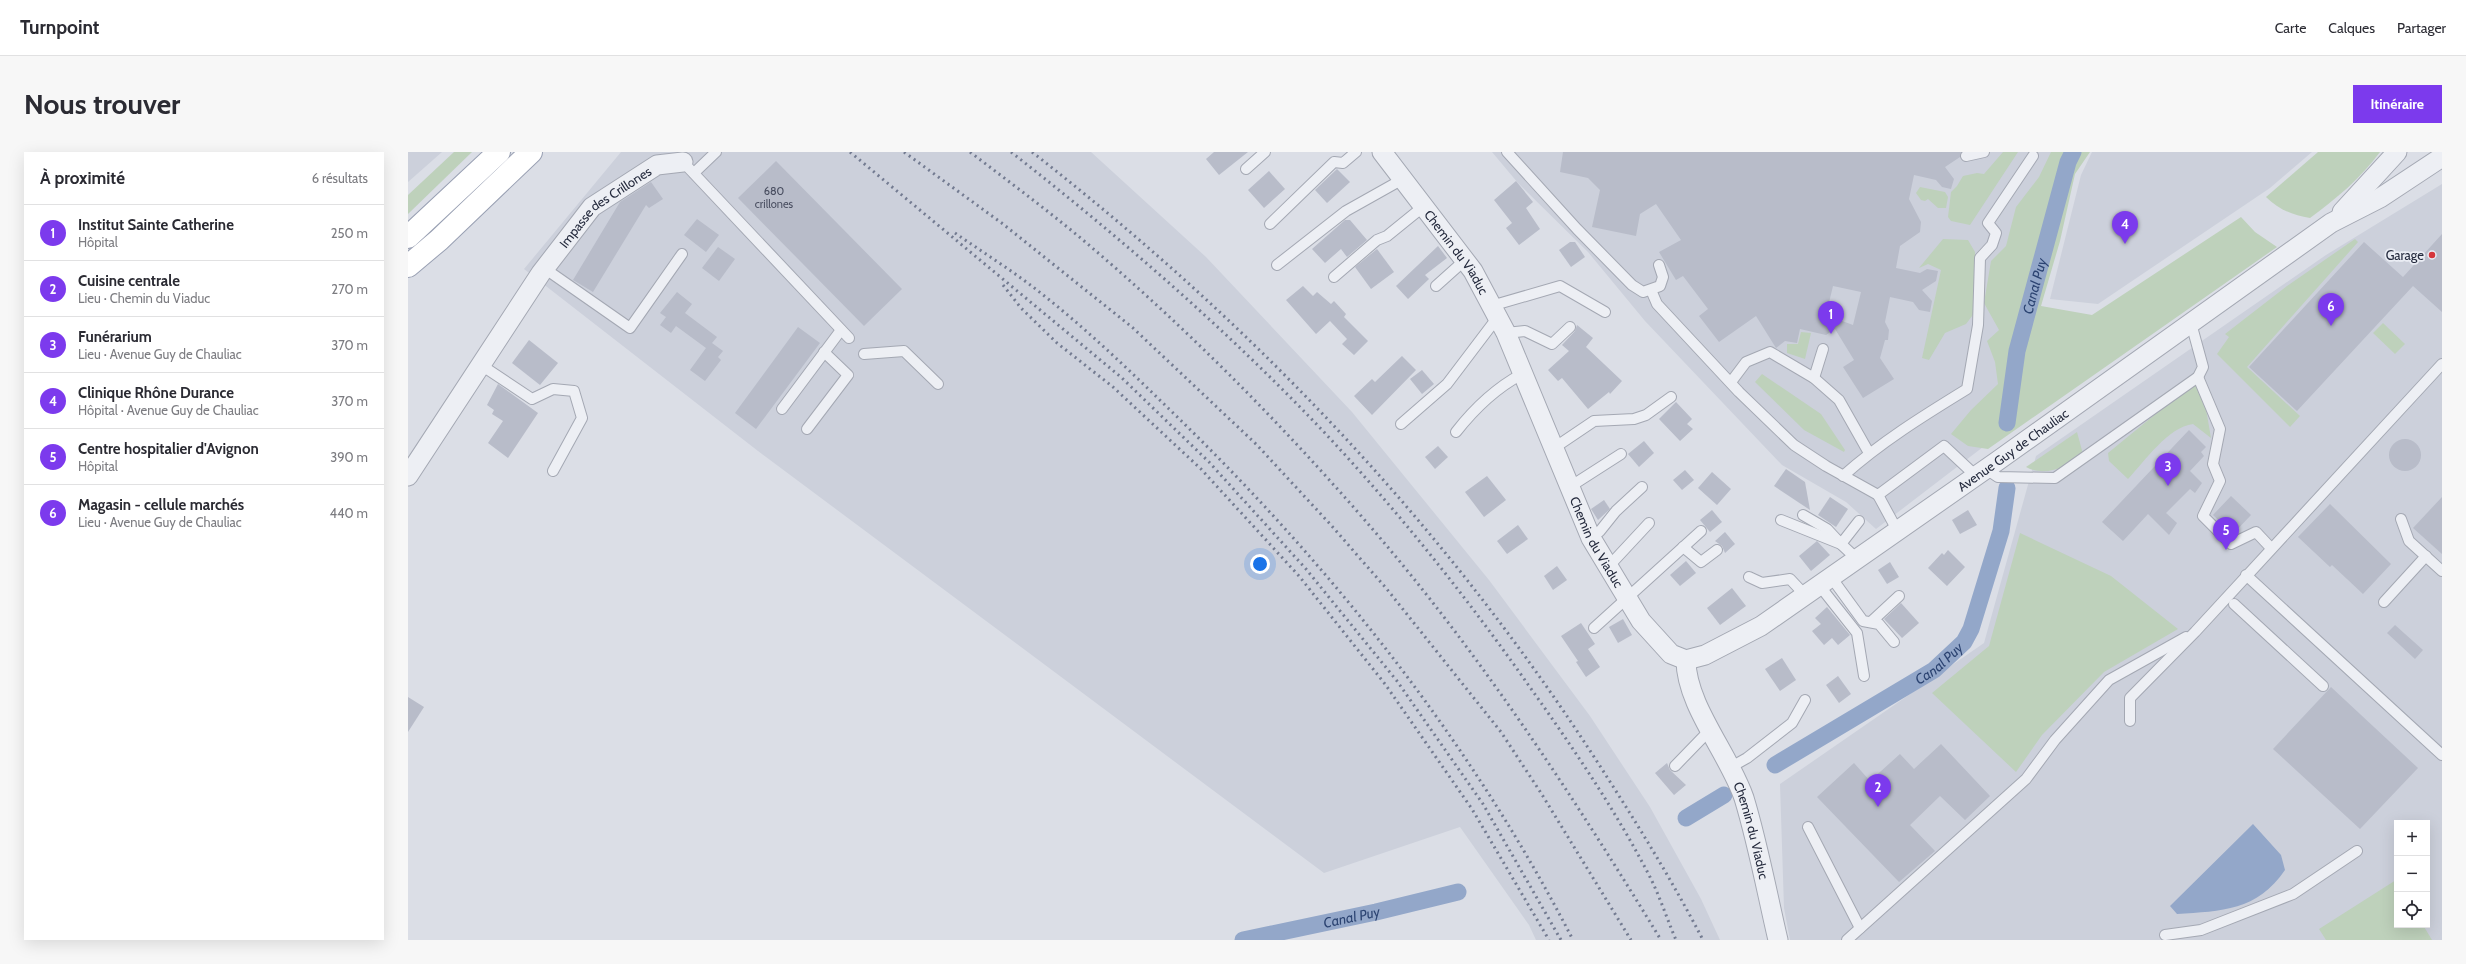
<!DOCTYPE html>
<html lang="fr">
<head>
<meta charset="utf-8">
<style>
	body { margin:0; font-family:Cabin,sans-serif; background:#f7f7f7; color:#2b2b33 }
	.controls { position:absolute; right:12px; bottom:12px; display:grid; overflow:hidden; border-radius:0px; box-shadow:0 4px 16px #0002 }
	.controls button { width:36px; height:36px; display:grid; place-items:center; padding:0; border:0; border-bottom:1px solid #e1e1e2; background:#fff; color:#2b2b33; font:20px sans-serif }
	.you { position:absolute; left:852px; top:412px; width:14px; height:14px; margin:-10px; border:3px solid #fff; border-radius:50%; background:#1a73e8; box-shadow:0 0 0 6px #1a73e833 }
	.badge { display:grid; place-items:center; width:26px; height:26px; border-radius:50%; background:#7c3aed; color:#fff; font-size:13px; font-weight:700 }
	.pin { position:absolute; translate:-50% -33px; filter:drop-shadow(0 1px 2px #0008) }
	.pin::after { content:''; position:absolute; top:21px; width:14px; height:12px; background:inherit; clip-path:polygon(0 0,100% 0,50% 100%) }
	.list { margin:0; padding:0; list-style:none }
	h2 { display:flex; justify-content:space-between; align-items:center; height:52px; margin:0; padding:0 16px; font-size:17px }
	h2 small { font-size:13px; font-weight:400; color:#7c7c81 }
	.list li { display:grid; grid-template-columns:26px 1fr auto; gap:12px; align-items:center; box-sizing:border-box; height:56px; padding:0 16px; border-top:1px solid #e1e1e2 }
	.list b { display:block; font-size:15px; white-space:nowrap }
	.list p { margin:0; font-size:13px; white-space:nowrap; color:#7c7c81 }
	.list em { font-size:13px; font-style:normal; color:#7c7c81 }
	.icon { flex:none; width:22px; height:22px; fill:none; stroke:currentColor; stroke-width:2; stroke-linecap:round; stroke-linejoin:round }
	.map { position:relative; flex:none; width:2034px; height:788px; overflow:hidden; border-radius:0px }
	header { display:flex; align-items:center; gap:24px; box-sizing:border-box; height:56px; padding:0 20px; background:#fff; border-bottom:1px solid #e1e1e2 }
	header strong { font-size:19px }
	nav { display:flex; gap:22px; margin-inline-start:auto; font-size:14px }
	.intro { display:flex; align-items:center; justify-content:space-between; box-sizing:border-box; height:96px; padding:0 24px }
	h1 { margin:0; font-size:28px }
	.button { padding:10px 18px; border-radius:0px; background:#7c3aed; color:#fff; font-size:14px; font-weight:700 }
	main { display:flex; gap:24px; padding:0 24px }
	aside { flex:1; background:#fff; border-radius:0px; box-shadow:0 4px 16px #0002 }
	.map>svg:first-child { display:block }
	.built { fill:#ccd0db; fill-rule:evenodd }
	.green { fill:#bed1bb }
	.water { fill:#93a7c9 }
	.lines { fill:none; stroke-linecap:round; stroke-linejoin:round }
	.canal { stroke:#93a7c9; stroke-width:17 }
	.building { fill:#b8bcc9; fill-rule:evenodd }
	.service-casing { stroke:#a4a8b3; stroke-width:12 }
	.minor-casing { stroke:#a4a8b3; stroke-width:21 }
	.primary-casing { stroke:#99a0b3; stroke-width:24 }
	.service { stroke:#edeff4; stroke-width:10 }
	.minor { stroke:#edeff4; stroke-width:19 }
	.primary { stroke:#fff; stroke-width:22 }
	.rail { stroke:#737b91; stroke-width:3; stroke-dasharray:2 4; stroke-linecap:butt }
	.poi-dot { fill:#d5363b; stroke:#eaedf4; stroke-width:1.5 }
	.labels { text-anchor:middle; stroke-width:3.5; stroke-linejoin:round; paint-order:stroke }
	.number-label { font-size:11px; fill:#494e60 }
	.street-label { font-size:13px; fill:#242a3d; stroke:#eaedf4 }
	.poi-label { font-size:13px; fill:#242a3d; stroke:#eaedf4; text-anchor:end }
	.water-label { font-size:14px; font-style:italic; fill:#2c4472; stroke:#eaedf4 }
</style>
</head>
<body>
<header>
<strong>Turnpoint</strong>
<nav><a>Carte</a><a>Calques</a><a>Partager</a></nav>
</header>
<div class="intro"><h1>Nous trouver</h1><a class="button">Itinéraire</a></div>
<main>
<aside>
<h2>À proximité<small>6 résultats</small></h2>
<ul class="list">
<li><span class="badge">1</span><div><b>Institut Sainte Catherine</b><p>Hôpital</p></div><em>250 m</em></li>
<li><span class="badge">2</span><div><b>Cuisine centrale</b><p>Lieu · Chemin du Viaduc</p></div><em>270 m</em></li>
<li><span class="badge">3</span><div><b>Funérarium</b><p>Lieu · Avenue Guy de Chauliac</p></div><em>370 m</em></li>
<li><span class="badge">4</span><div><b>Clinique Rhône Durance</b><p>Hôpital · Avenue Guy de Chauliac</p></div><em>370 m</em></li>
<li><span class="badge">5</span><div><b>Centre hospitalier d'Avignon</b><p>Hôpital</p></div><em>390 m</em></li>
<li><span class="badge">6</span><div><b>Magasin - cellule marchés</b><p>Lieu · Avenue Guy de Chauliac</p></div><em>440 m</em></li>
</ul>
</aside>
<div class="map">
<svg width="2034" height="788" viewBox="0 0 2034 788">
	<rect width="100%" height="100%" fill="#dbdee6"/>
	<g class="built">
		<path d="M0,0H34L0,30Z"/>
		<path d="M213,0H683L798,105L944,260L1081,428L1182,564L1242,655L1293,747L1312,788H1128L1121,773L1052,675L916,721L350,299L116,117Z"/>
		<path d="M1084,0H1651L1592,282L1468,377L1438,350L1374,313L1237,169L1180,100L1110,31Z"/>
		<path d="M1684,0H1904L1862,36L1690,152L1642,147L1673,23Z"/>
		<path d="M2034,32V788H1382L1376,756L1372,632L1576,491L1628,304L1918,103ZM1989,671H2019V773H1989Z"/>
	</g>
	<g class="green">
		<path d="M46,0H64L0,62V43Z"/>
		<path d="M1595,0H1610L1562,73L1543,69L1540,65L1543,40L1549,34L1555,24L1569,21L1576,22Z"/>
		<path d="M1643,0H1682L1667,22L1652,89L1633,154L1684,163L1833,65L1847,80L1869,95L1580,297L1560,294L1543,282L1563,258L1590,232L1587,210L1579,189L1591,178L1576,151L1583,109L1598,94L1608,55L1631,25Z"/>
		<path d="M1910,0H1972C1953,26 1928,47 1902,66C1885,63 1871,58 1858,45Z"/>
		<path d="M1512,35L1537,40L1540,45L1538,56H1530L1520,47L1517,49L1513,48L1508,41Z"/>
		<path d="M1535,87L1560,88L1567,100V160L1558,172L1537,181L1521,208L1514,206L1533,118L1520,112L1511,116Z"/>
		<path d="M1947,87L1950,90L1839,215L1892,264L1882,275L1809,202L1821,185L1817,182L1879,134Z"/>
		<path d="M1975,171L1997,192L1987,202L1965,181Z"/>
		<path d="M1393,180L1403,181L1397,207L1379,201V192H1390Z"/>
		<path d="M1354,222L1413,262L1437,298L1436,300L1396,278L1347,230Z"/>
		<path d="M1787,233L1792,234L1796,245L1803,286L1785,272C1760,275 1737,309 1720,327L1701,309L1700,301L1772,242Z"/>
		<path d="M1669,280L1675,302C1660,314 1638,326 1618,315Z"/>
		<path d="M1612,381L1703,424L1770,477L1696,520L1634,583L1608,620L1524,541L1581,494Z"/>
		<path d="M1988,728L1989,773H2015L2024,788H1918L1911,777Z"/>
	</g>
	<path class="water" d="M1845,672L1873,703L1877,718C1849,759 1814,759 1769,762L1762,754Z"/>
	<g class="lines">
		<g class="canal">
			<path id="s1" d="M1599,271L1609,199L1660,10L1665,0"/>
			<path id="s2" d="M1367,613L1526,518L1556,490L1563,477L1593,379L1599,336"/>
			<path d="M1278,666L1316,643"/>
			<path id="s3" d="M835,788L968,760L1050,740"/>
		</g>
	</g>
	<g class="building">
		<path d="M806,0H840L811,23L798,7Z"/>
		<path d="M1155,0H1553L1552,5L1537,15L1546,27L1543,37L1534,35L1528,28L1506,23L1501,47L1513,70L1512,80L1492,94L1488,116L1512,121L1519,117L1530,119L1528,129L1514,138L1524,149L1522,160L1511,158L1505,150L1482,145L1477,170L1481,178L1480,188H1477L1472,206L1486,227L1455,246L1435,215L1446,208L1427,177L1418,183L1392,177L1389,191L1377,189L1368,196L1348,164L1311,190L1291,164L1300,157L1275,124L1268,128L1251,100L1273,88L1248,52L1232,62L1228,84L1184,75L1192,38L1180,26L1152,20ZM1425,134L1453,140L1445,173L1418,163Z"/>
		<path d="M368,9L494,137L456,174L330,46Z"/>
		<path d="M929,17L942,30L919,51L907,38Z"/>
		<path d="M861,19L877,37L856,56L840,38Z"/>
		<path d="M1108,29L1125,50L1118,56L1132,77L1111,93L1098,76L1104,71L1086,48Z"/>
		<path d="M243,30L255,47L241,56L238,53L185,140L165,128L212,50Z"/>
		<path d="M289,67L311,83L298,100L276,83Z"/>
		<path d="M937,68H942L959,88L939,105L933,97L917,111L904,97Z"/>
		<path d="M2034,82V160L2005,134L1889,259L1841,215L1956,90L1995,125Z"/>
		<path d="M1162,90H1167L1177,105L1163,115L1151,98Z"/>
		<path d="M1030,94L1039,106L1017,123L1021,127L1000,147L988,134Z"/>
		<path d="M310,95L327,107L311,129L294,116Z"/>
		<path d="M969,97L986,120L963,137L947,115Z"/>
		<path d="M895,134L905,144L909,140L923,152L926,149L938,162L936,165L960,189L946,203L934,192L939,187L922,169L908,182L878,148Z"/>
		<path d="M269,140L284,152L277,161L309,185L304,191L315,199L310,205L313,208L297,229L282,218L298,196L268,174L263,181L252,173L258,165L252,161Z"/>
		<path d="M1169,173L1185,186L1178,195L1214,229L1202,242L1201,240L1180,257L1154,226L1150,229L1140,218L1161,199L1154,193L1167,179Z"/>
		<path d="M390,175L412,191L348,277L327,261Z"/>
		<path d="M121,188L150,211L132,233L104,211Z"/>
		<path d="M994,204L1008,218L964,263L946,244L964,227L967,230Z"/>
		<path d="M1014,218L1026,232L1014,242L1002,227Z"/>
		<path d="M90,232L130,261L100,306L80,291L95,269L84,262L86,258L79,253Z"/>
		<path d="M1268,250L1284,267L1279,272L1285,277L1272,289L1251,267Z"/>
		<path d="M1781,278L1798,295L1793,300L1796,304L1782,319L1794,331L1787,341L1782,337L1758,361L1769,371L1761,383L1740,362L1715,389L1694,370Z"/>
		<circle cx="1997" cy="303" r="16"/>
		<path d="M1236,289L1246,301L1231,315L1220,302Z"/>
		<path d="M1030,294L1040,305L1027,317L1017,305Z"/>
		<path d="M1378,317L1397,330L1402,358L1366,334Z"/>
		<path d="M1277,318L1286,328L1274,338L1265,328Z"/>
		<path d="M1304,320L1323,337L1309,353L1290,336Z"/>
		<path d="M1079,324L1098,348L1076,365L1057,340Z"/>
		<path d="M1823,344L1843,363L1825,382L1805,363Z"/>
		<path d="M1422,345L1440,357L1428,375L1410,363Z"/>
		<path d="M2034,345V402L2005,376Z"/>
		<path d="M1196,348L1202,357L1190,368L1183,357Z"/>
		<path d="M1922,352L1983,412L1955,442L1924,413L1922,415L1890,385Z"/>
		<path d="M1304,358L1314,370L1302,380L1292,368Z"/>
		<path d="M1560,358L1569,373L1552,382L1544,368Z"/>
		<path d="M1110,373L1120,387L1099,402L1089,389Z"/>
		<path d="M1317,380L1327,392L1317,401L1314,394L1307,389Z"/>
		<path d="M1409,389L1422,403L1403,419L1391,404Z"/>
		<path d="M1540,398L1557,415L1539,434L1520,416L1534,401L1536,403Z"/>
		<path d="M1278,409L1288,421L1272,434L1262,423Z"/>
		<path d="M1482,410L1491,425L1479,432L1470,418Z"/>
		<path d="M1149,414L1159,428L1145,438L1136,424Z"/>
		<path d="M1324,436L1338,454L1312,473L1299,456Z"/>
		<path d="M1493,451L1511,471L1494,486L1476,467Z"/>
		<path d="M1419,455L1442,483L1430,493L1424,486L1416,493L1404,479L1413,472L1407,466Z"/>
		<path d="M1215,467L1224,483L1210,491L1201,475Z"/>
		<path d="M1173,471L1187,492L1180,497L1192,515L1178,525L1168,510L1170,509L1153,484Z"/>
		<path d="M1987,473L2015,498L2007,507L1979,481Z"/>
		<path d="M1374,506L1388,528L1372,539L1357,517Z"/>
		<path d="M1430,524L1443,542L1431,551L1418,533Z"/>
		<path d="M1923,535L2010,616L1952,677L1865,597Z"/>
		<path d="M0,545L16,555L0,580Z"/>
		<path d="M1533,592L1582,644L1557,668L1532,644L1502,673L1527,699L1491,730L1409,645L1446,611L1462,629L1492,602L1506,617Z"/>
		<path d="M1259,611L1262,618L1278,633L1266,643L1247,621Z"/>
	</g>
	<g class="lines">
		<g class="service-casing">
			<g id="service">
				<path d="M1099,0L1169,77L1224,133L1235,140L1252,134L1255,125L1251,113"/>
				<path d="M1558,4L1576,0"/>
				<path d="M275,10L441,186"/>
				<path d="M838,17L857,0"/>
				<path d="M286,21L308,0"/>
				<path d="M862,72L926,10L935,11L948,0"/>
				<path d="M869,113L938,59L995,27"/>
				<path d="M136,116L222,176L274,102"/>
				<path d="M926,125L969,88L979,84L1016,54"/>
				<path d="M1028,134L1057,108"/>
				<path d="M1243,138L1249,152L1331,240L1386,293L1418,314L1470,343L1536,294L1568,324"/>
				<path d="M1083,154L1152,134L1197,160"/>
				<path d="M1098,181L1117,179L1144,192L1162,175"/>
				<path d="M456,202L496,199L530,232"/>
				<path d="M73,213L124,247L145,237L166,239L174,266L145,319"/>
				<path d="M1790,225L1812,277L1805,312L1812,329L1795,364L1823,392L1848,380L1863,396"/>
				<path d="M1406,226L1415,197"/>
				<path d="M1323,230L1338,210L1362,200L1406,226L1431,248L1461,301"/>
				<path d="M374,257L433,178"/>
				<path d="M993,272L1039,232L1089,166"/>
				<path d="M399,277L440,223L416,200"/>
				<path d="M1048,280C1066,257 1088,236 1114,222"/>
				<path d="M1146,296L1186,269L1226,267L1238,263L1263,245"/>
				<path d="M1578,317L1590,325L1647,326L1790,225L1795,215L1783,171"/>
				<path d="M1435,324C1473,290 1515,264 1559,237L1570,173L1572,106L1584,93L1588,81L1580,71L1625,4"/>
				<path d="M1160,336L1213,302"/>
				<path d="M1470,343L1489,378"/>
				<path d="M1395,363L1419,377L1433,392L1451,369"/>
				<path d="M1993,367L2001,389L2034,419"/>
				<path d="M1373,368L1433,392L1449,407"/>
				<path d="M1183,386L1192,379L1208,359L1234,335"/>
				<path d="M1275,395L1293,410L1309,398"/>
				<path d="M1201,414L1241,371"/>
				<path d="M1838,423L2034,603"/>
				<path d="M1341,425L1354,431L1382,427L1397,443"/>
				<path d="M1423,425L1455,469L1471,472L1486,490"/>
				<path d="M1411,433L1449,481L1456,524"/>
				<path d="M1976,450L2018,404"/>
				<path d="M1826,452L1915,534"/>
				<path d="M1464,469L1491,444"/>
				<path d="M1186,476L1293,379"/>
				<path d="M1722,569V546L1787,480L2034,212"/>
				<path d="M1267,614L1298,582L1304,580"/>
				<path d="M1323,615L1339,606L1384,571L1397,548"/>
				<path d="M1400,675L1452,776"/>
				<path d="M1757,783L1793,778L1885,742L1949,699"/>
				<path d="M1439,788L1618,627L1647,588L1701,528L1778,485"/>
			</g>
		</g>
		<g class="minor-casing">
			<g id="minor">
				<path id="s4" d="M974,0L1065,119L1098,181L1183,386L1233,469L1263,502L1278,508"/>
				<path d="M1934,60L1989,0"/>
				<path id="s5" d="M0,324L133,121L184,55L249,13L275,10"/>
				<path id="s6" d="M1278,508L1297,503L1353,474L1588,310L1923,71L1972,46L2034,5"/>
				<path id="s7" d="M1278,508C1278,553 1321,602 1336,646C1350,692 1359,741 1370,788"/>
			</g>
		</g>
		<g class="primary-casing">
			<g id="primary">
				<path d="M0,85L91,0"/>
				<path d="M0,114L31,88L123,0"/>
			</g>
		</g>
		<use href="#service" class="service"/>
		<use href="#minor" class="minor"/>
		<use href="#primary" class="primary"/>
		<g class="rail">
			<path d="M442,0L714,226L801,310L898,417L989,529L1075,652L1153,788"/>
			<path d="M496,0L595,72L725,176L849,293L922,372L978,436L1093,580L1133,641L1223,788"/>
			<path d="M562,0C600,29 638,57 675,88C780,177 877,275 967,380C1075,506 1167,647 1253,788"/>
			<path d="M603,0C713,86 819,178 915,279C989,358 1057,443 1119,531C1163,593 1207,657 1242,725C1252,745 1259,767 1268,788"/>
			<path d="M624,0C852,178 1044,381 1199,625C1233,678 1266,732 1295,788"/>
			<path d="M547,81C573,99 600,116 625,135C673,172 717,214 760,256C920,410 1063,589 1165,788"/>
			<path d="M595,133L613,156L649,191L705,235L793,317L891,424L977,532L1064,657L1141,788"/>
		</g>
	</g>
	<circle class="poi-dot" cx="2024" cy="103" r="4"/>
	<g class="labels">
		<g class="number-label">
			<text x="366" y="43">680<tspan x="366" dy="13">crillones</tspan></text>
		</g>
		<g class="street-label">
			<text dy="5" stroke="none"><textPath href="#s5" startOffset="336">Impasse des Crillones</textPath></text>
			<text dy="5" stroke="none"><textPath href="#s4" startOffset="125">Chemin du Viaduc</textPath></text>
			<text dy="5" stroke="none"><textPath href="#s6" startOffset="390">Avenue Guy de Chauliac</textPath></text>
			<text dy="5" stroke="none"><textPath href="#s4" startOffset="448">Chemin du Viaduc</textPath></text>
			<text dy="5" stroke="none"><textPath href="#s7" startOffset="184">Chemin du Viaduc</textPath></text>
		</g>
		<g class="poi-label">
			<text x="2016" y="108">Garage</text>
		</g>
		<g class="water-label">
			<text dy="5" stroke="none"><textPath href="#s1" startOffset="140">Canal Puy</textPath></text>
			<text dy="5" stroke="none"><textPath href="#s2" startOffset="193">Canal Puy</textPath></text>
			<text dy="5" stroke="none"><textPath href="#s3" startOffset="111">Canal Puy</textPath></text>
		</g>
	</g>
</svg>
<div class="controls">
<button>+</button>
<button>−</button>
<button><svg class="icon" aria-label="locate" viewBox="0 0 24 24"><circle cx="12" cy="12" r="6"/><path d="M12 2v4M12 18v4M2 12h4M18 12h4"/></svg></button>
</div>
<div class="you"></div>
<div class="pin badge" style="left:1423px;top:182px">1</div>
<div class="pin badge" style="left:1470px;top:655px">2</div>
<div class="pin badge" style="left:1760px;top:334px">3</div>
<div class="pin badge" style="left:1717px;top:92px">4</div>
<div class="pin badge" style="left:1818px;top:398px">5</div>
<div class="pin badge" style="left:1923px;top:174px">6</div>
</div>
</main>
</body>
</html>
